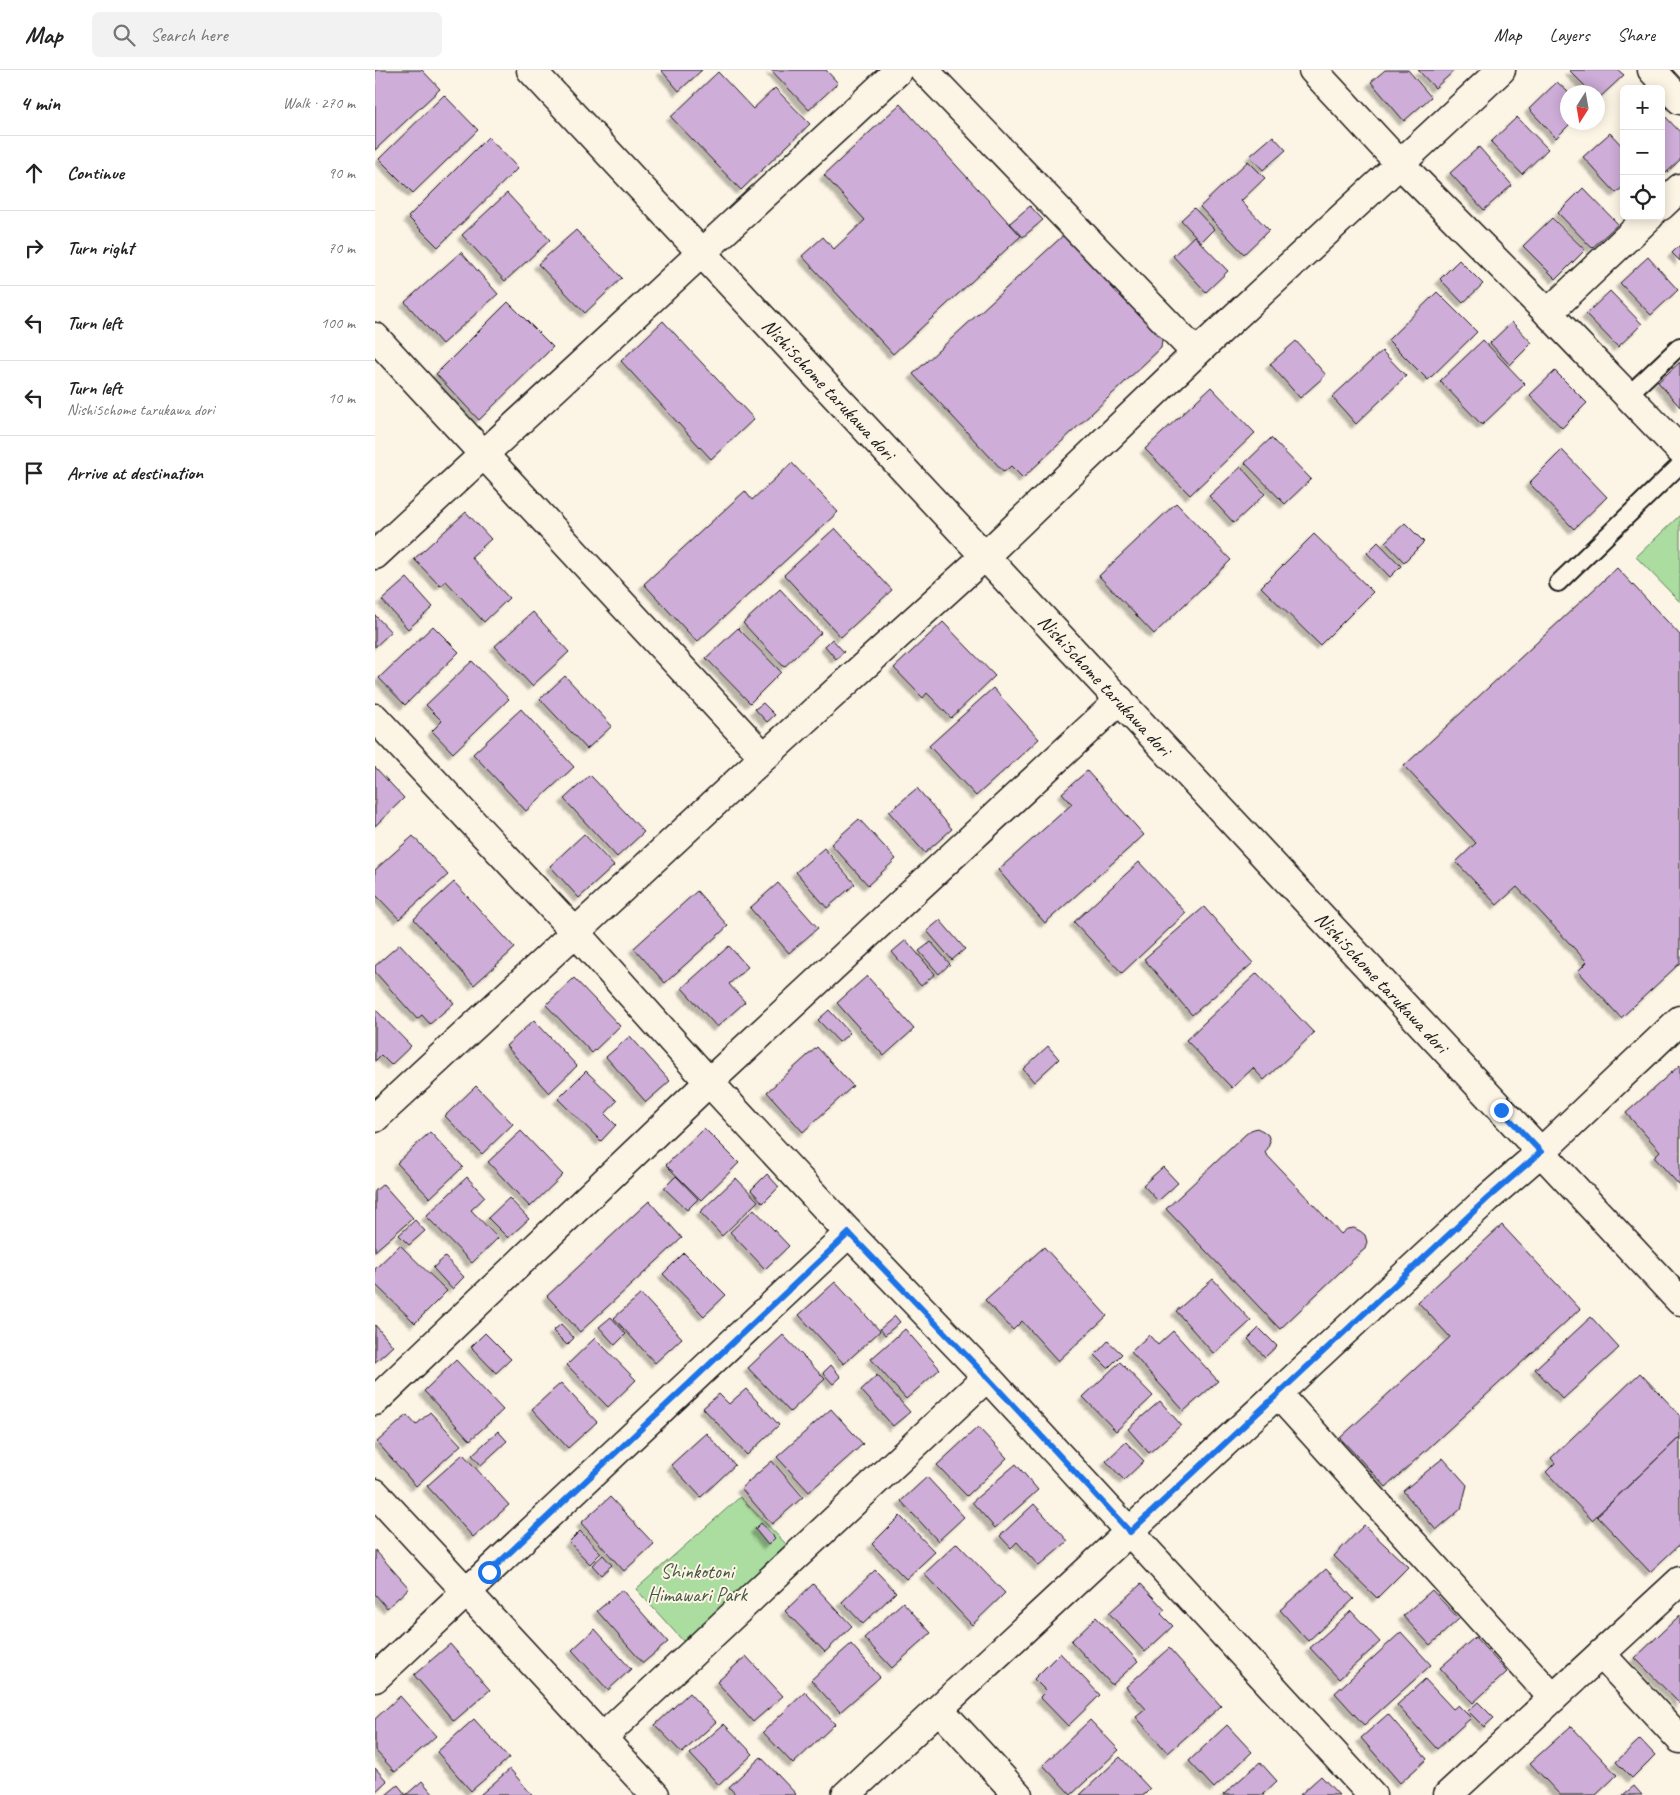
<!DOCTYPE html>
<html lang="en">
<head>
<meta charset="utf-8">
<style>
	body { margin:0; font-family:Caveat,sans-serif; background:#f2f2f2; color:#222 }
	.controls { position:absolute; right:15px; top:15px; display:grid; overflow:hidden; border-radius:8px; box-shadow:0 2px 12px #0003 }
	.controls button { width:45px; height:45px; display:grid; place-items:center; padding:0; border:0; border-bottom:1px solid #e0e0e0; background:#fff; color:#222; font:25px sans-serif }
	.compass { position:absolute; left:1185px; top:15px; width:45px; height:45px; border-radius:50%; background:#fff; box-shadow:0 2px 12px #0003; rotate:191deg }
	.stop { position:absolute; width:15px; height:15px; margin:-11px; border:4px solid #1a73e8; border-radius:50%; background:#fff }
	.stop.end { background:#1a73e8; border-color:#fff; box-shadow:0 1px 5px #0008 }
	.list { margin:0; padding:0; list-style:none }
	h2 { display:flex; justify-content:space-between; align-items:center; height:65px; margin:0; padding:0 20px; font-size:21px }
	h2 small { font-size:16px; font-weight:400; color:#767676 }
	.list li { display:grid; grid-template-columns:32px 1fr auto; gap:15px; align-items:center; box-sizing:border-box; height:75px; padding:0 20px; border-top:1px solid #e0e0e0 }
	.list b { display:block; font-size:19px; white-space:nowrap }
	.list p { margin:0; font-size:16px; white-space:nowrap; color:#767676 }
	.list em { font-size:16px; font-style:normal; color:#767676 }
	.icon { flex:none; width:28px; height:28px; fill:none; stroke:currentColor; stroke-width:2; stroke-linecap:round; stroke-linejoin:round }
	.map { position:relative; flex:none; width:1305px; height:1725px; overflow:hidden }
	header { display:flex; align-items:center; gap:30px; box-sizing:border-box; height:70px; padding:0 25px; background:#fff; border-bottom:1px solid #e0e0e0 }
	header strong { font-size:24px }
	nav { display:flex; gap:28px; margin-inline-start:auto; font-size:18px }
	.search { width:350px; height:45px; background:#f2f2f2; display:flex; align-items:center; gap:12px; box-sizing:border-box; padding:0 18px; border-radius:8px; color:#767676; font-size:19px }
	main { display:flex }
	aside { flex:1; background:#fff }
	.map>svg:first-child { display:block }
	.green { fill:#aadd9f; stroke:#637c5e }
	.building { fill:#ceadd8; stroke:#1c1c1c; filter:url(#shadow) }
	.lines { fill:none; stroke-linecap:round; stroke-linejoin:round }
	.lane-casing { stroke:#1c1c1c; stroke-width:20 }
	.street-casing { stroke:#1c1c1c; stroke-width:31 }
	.secondary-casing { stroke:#1c1c1c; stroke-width:31 }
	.lane { stroke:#fcf5e5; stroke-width:16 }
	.street { stroke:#fcf5e5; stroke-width:28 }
	.secondary { stroke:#fcf5e5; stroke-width:28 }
	.route { stroke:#1a73e8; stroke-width:6 }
	.labels { text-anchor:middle; stroke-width:4; stroke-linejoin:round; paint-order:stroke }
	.street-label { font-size:20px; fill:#1c1c1c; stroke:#fcf5e5 }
	.park-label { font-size:20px; fill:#475643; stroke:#fcf5e5 }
</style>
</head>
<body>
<header>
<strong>Map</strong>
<div class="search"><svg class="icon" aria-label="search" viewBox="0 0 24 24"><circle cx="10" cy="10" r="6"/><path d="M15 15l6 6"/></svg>Search here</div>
<nav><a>Map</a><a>Layers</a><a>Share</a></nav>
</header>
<main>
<aside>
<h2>4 min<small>Walk · 270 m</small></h2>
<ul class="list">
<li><svg class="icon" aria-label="ahead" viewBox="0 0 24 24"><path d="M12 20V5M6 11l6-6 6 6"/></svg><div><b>Continue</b></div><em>90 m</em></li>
<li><svg class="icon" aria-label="right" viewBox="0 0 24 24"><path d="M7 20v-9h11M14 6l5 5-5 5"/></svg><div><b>Turn right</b></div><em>70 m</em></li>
<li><svg class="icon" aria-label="left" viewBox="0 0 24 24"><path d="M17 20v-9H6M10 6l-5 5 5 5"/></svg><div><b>Turn left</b></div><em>100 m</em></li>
<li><svg class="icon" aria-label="left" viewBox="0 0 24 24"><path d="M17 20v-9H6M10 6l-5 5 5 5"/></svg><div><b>Turn left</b><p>Nishi5chome tarukawa dori</p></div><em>10 m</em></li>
<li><svg class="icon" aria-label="arrive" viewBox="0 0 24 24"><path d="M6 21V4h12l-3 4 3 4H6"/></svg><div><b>Arrive at destination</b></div></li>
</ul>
</aside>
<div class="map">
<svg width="1305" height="1725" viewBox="0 0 1305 1725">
	<defs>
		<filter id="shadow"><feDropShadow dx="-4.5" dy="4.5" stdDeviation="1" flood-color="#0004"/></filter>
	</defs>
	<rect width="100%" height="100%" fill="#fcf5e5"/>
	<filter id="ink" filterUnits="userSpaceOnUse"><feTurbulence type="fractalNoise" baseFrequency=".02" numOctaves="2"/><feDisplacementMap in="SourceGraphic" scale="10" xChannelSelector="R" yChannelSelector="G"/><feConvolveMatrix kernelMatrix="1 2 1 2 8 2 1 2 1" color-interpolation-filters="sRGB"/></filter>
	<g filter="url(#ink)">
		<g class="green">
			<path d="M1305,445V532L1261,487Z"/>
			<path d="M365,1427L413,1476L309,1572L261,1519Z"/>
		</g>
		<g class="building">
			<path d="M0,0H47L65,19L0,80Z"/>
			<path d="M286,0H327L304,21Z"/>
			<path d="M396,0H451L463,13L434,40Z"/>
			<path d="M1010,0H1033L1056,27L1029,51L996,12Z"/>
			<path d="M1043,0H1080L1060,18Z"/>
			<path d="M1194,0H1243L1249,5L1223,29L1222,22H1216Z"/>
			<path d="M343,2L378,39L400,18L435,54L366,120L296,47Z"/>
			<path d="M1182,12L1193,22L1192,52H1197L1181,68L1154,39Z"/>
			<path d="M69,25L103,60L38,123L4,89Z"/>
			<path d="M525,34L646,166L518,284L427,186L448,167L459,179L490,150L449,105Z"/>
			<path d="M1287,43L1305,62V90L1291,103L1286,98Z"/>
			<path d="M1142,47L1173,79L1147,104L1116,72Z"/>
			<path d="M1235,63L1249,78V116L1241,123L1208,87Z"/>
			<path d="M898,66L911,80L888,100L875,86Z"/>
			<path d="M113,67L143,98L63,177L33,147Z"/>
			<path d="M1104,77L1137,115L1109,140L1075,103Z"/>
			<path d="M873,91L890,108L866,131L894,160L869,184L825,137Z"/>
			<path d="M1208,118L1243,154L1217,178L1183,143Z"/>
			<path d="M132,123L175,170L130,211L87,165Z"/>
			<path d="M655,136L668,150L648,167L635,153Z"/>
			<path d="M819,138L839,159L826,172L806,150Z"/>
			<path d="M1177,148L1210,180L1181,209L1148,176Z"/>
			<path d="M201,160L247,208L210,243L163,194Z"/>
			<path d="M693,161L788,263L786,278L648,408L636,396L629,402L538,304Z"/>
			<path d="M819,166L853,201L831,222L798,186Z"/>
			<path d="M1305,175V191L1297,183Z"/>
			<path d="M86,182L123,224L67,274L30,232Z"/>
			<path d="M1273,187L1303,220L1276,245L1245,213Z"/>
			<path d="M1084,190L1108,214L1088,233L1065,209Z"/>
			<path d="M1235,221L1267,254L1243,277L1211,244Z"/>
			<path d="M1062,222L1102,262L1053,310L1013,270Z"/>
			<path d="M133,232L178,277L104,350L61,304Z"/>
			<path d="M288,251L379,349L336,389L246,291Z"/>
			<path d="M1137,252L1157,273L1135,295L1115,273Z"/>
			<path d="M1108,270L1150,314L1107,355L1065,311Z"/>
			<path d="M921,271L951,305L925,328L895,294Z"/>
			<path d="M1007,281L1031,306L981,354L957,327Z"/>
			<path d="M1305,292V337L1283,312Z"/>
			<path d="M1180,301L1212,333L1187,358L1155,325Z"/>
			<path d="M836,317L880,363L815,425L770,379Z"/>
			<path d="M896,368L936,409L910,434L870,393Z"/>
			<path d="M1187,380L1232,427L1199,459L1154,413Z"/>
			<path d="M417,393L463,442L322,572L269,514L370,421L377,430Z"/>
			<path d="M866,397L890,424L859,453L834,426Z"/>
			<path d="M801,433L856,490L779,564L724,506Z"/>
			<path d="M91,442L116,469L96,487L134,528L109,552L71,511L65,516L39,489Z"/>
			<path d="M1030,453L1049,472L1029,492L1010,472Z"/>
			<path d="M460,458L517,520L466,567L409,505Z"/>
			<path d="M939,464L998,522L945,575L886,517Z"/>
			<path d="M1003,472L1026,496L1015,507L992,483Z"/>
			<path d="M1242,498L1305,565V893L1246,948L1203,901L1212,892L1142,817L1122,835L1081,792L1101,773L1029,696Z"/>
			<path d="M32,508L58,537L33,559L7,530Z"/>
			<path d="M405,519L446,563L409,597L368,553Z"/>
			<path d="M158,542L194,582L157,616L120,576Z"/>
			<path d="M0,545L16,562L0,577Z"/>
			<path d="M568,552L620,606L576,648L552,623L548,628L519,598Z"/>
			<path d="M58,556L84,582L30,635L4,608Z"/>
			<path d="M363,558L406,602L375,633L331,588Z"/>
			<path d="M457,569L469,582L461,589L450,576Z"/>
			<path d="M97,591L134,629L78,683L57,661L67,651L51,635Z"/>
			<path d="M190,606L237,656L212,679L165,629Z"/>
			<path d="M618,618L664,669L601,726L554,676Z"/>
			<path d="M388,633L400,645L392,652L380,639Z"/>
			<path d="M146,639L199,697L151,741L98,684Z"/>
			<path d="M0,697L29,728L0,756Z"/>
			<path d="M712,701L769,765L670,853L623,800L697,734L687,723Z"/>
			<path d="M215,705L269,762L242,787L189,729Z"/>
			<path d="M542,718L577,759L550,783L514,742Z"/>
			<path d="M484,749L521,789L493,815L456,774Z"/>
			<path d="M209,764L239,796L204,828L175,796Z"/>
			<path d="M38,766L73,805L24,849L0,824V800Z"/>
			<path d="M449,778L480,814L452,838L421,802Z"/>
			<path d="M764,792L811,843L747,903L699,852Z"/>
			<path d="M79,812L140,878L99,915L39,849Z"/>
			<path d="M403,813L443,858L414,883L375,838Z"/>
			<path d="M322,821L353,856L290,913L259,878Z"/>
			<path d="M829,837L878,893L817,945L769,889Z"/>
			<path d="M565,850L590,879L577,890L552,861Z"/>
			<path d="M531,870L560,904L546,916L517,882Z"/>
			<path d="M556,872L575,894L564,904L544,881Z"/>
			<path d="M25,874L79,933L55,954L47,945L42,949L0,902V896Z"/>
			<path d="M354,876L373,897L354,914L370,932L342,957L307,918Z"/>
			<path d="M882,903L939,963L889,1010L878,998L857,1018L811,970Z"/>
			<path d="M492,906L539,959L509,986L462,933Z"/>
			<path d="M199,908L245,956L217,983L171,935Z"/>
			<path d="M0,939L36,976L16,995L6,985L0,991Z"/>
			<path d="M454,940L475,963L464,972L443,950Z"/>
			<path d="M159,950L202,996L174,1023L131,976Z"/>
			<path d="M255,966L295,1011L271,1032L231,987Z"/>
			<path d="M673,976L684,989L659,1012L648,999Z"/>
			<path d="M442,977L478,1016L428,1062L392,1022Z"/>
			<path d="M1305,995V1116L1279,1087L1285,1081L1251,1043Z"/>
			<path d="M211,1001L242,1031L230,1044L241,1055L226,1071L183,1029Z"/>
			<path d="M101,1016L138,1054L107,1084L70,1046Z"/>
			<path d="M329,1058L364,1093L326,1130L291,1095Z"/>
			<path d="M882,1058L888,1061L893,1065L895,1071L893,1078L890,1083L966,1164L972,1159L979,1158L985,1161L990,1165L992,1172L990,1179L985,1183L905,1259L791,1139L871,1064L876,1060Z"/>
			<path d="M146,1061L188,1105L155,1137L113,1092Z"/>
			<path d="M55,1062L88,1097L55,1128L22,1093Z"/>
			<path d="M788,1097L803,1113L783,1131L768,1115Z"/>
			<path d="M392,1104L404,1117L388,1133L376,1120Z"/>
			<path d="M301,1106L323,1129L312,1140L289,1118Z"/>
			<path d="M92,1107L110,1127L96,1140L123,1168L97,1193L51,1146Z"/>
			<path d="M361,1108L383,1131L347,1166L325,1142Z"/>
			<path d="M8,1114L38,1148L0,1181V1121Z"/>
			<path d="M134,1128L154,1149L133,1168L113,1148Z"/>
			<path d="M274,1131L307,1168L205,1262L172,1226Z"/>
			<path d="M379,1139L414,1176L390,1199L355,1162Z"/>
			<path d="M40,1150L50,1161L34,1175L24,1165Z"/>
			<path d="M1127,1155L1205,1239L1011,1417L965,1368L1075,1267L1043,1232Z"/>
			<path d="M25,1175L72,1221L40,1253L0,1214V1199Z"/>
			<path d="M669,1177L732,1246L683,1291L647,1251L638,1260L610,1230Z"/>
			<path d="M309,1183L351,1225L329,1246L288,1204Z"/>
			<path d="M70,1187L89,1207L77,1219L58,1198Z"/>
			<path d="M838,1209L876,1251L839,1284L801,1241Z"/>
			<path d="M460,1212L505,1261L469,1294L424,1245Z"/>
			<path d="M266,1224L307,1268L280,1293L239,1248Z"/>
			<path d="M520,1246L525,1252L510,1265L505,1259Z"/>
			<path d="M236,1247L251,1264L240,1275L224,1257Z"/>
			<path d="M1216,1247L1244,1278L1188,1329L1160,1299Z"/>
			<path d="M186,1254L199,1268L192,1275L178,1261Z"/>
			<path d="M0,1255L18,1276L0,1292Z"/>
			<path d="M884,1258L902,1276L890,1287L873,1269Z"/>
			<path d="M530,1259L565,1299L531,1329L496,1289Z"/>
			<path d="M798,1261L843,1311L809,1341L756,1282L774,1265L783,1275Z"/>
			<path d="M110,1263L136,1289L121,1303L96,1277Z"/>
			<path d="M408,1265L450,1309L415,1342L373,1298Z"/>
			<path d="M220,1268L261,1310L233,1337L192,1295Z"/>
			<path d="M733,1271L747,1284L733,1298L720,1285Z"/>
			<path d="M81,1290L128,1340L95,1370L49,1321Z"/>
			<path d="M745,1292L778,1326L741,1361L708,1327Z"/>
			<path d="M456,1295L466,1307L458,1314L448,1303Z"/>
			<path d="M1265,1303L1305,1345V1367L1217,1450L1171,1402L1180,1393L1176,1388Z"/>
			<path d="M502,1305L535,1342L518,1356L486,1320Z"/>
			<path d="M186,1313L222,1352L193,1378L157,1339Z"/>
			<path d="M371,1319L404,1355L372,1385L328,1338L344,1324L354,1334Z"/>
			<path d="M785,1331L806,1355L774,1383L753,1359Z"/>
			<path d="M456,1339L488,1374L434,1422L402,1387Z"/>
			<path d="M55,1342L86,1375L41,1416L2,1372L32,1345L41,1355Z"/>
			<path d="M603,1357L632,1388L592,1426L562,1395Z"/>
			<path d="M123,1361L132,1371L106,1395L97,1385Z"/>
			<path d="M331,1363L360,1395L326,1427L296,1395Z"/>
			<path d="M1305,1367V1474L1275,1502L1222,1446Z"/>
			<path d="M751,1372L769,1391L749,1410L731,1391Z"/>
			<path d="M88,1384L134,1435L98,1467L52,1416Z"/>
			<path d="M1068,1388L1092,1415L1086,1439L1061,1460L1028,1421Z"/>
			<path d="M397,1391L428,1427L397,1454L366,1418Z"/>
			<path d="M641,1394L663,1420L620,1458L597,1432Z"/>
			<path d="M552,1407L589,1447L563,1471L526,1431Z"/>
			<path d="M235,1427L279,1474L249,1501L206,1453Z"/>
			<path d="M659,1434L693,1471L664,1496L642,1472L636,1478L625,1466Z"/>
			<path d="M525,1446L560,1482L531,1509L497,1474Z"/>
			<path d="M386,1453L400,1468L393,1475L380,1459Z"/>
			<path d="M989,1455L1033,1497L1002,1528L959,1486Z"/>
			<path d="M205,1461L226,1483L215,1494L194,1472Z"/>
			<path d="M582,1473L630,1523L597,1555L549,1504Z"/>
			<path d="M0,1480L34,1518L12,1538L0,1524Z"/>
			<path d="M228,1485L237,1495L226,1505L217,1495Z"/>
			<path d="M951,1499L979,1529L933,1571L905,1540Z"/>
			<path d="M500,1500L521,1522L488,1554L467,1532Z"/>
			<path d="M438,1514L477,1556L450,1582L410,1541Z"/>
			<path d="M766,1514L790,1540L786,1544L798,1556L770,1582L734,1543Z"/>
			<path d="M247,1520L293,1572L268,1593L222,1541Z"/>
			<path d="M1057,1520L1084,1549L1055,1575L1028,1546Z"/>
			<path d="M528,1532L556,1563L517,1598L489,1568Z"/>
			<path d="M976,1541L1005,1572L964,1609L935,1578Z"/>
			<path d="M1305,1545V1634L1260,1588Z"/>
			<path d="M721,1547L763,1591L737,1615L696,1571Z"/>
			<path d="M220,1559L256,1599L233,1620L197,1580Z"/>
			<path d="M1026,1562L1056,1595L989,1655L960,1623Z"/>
			<path d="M1100,1567L1132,1602L1098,1633L1065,1598Z"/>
			<path d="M75,1574L115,1620L79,1651L39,1605Z"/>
			<path d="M476,1574L505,1607L465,1642L436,1610Z"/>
			<path d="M794,1578L846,1636L793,1683L761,1647L771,1639L751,1617Z"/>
			<path d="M685,1583L725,1625L693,1656L665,1627L671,1621L659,1609Z"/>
			<path d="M371,1586L408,1626L378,1652L342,1612Z"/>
			<path d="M1050,1609L1078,1639L1083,1635L1096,1648L1062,1679L1022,1635Z"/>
			<path d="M430,1622L460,1654L418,1694L388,1662Z"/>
			<path d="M314,1623L341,1652L307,1683L280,1655Z"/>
			<path d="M25,1626L61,1666L20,1702L0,1680V1649Z"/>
			<path d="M1103,1632L1119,1648L1109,1657L1093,1641Z"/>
			<path d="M1013,1644L1052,1689L1025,1713L986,1668Z"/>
			<path d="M99,1649L134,1688L96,1721L62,1682Z"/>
			<path d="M715,1650L744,1680L696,1725L668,1695Z"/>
			<path d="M349,1654L378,1684L344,1715L315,1684Z"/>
			<path d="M852,1655L877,1682L839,1718L814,1691Z"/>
			<path d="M1196,1656L1242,1705L1221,1725H1185L1155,1693Z"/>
			<path d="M1265,1669L1280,1685L1257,1708L1241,1692Z"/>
			<path d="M386,1687L421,1724L420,1725H361L354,1717Z"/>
			<path d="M745,1687L775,1719L769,1725H705Z"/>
			<path d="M885,1692L902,1711L888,1724L889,1725H848Z"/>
			<path d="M0,1698L12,1711L0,1722Z"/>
			<path d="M135,1699L157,1725H105Z"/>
			<path d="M946,1706L964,1725H925Z"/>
			<path d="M47,1711L59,1725H11L23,1715L31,1725Z"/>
			<path d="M1259,1716L1267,1725H1248Z"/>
		</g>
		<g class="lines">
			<g class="lane-casing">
				<g id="lane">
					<path d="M1252,326L1305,276"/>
					<path d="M1183,513L1305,395"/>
				</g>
			</g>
			<g class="street-casing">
				<g id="street">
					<path d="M549,0L821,283"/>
					<path d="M938,0L1025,94L1173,243L1305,380"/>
					<path d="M1277,0L1305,30"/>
					<path d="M1286,136L1305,118"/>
					<path d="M1173,243L1275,146"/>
					<path d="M0,267L389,687"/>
					<path d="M0,485L524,0"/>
					<path d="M0,648L200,862L334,1012L474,1163L612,1307L997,1725"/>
					<path d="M0,1048L389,687L610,486L821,283L1126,0"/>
					<path d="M903,1324L1178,1628"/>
					<path d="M0,1331L334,1012L745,630"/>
					<path d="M0,1423L280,1725"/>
					<path d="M1226,1584L1305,1669"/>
					<path d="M0,1608L474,1163"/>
					<path d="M564,1639L643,1725"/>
					<path d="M227,1668L612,1307"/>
					<path d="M471,1725L1113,1128L1166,1082L1305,950"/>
					<path d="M1073,1725L1305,1511"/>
				</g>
			</g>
			<g class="secondary-casing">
				<path id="secondary" d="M156,0L1305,1231"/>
			</g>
			<use href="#lane" class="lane"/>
			<use href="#street" class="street"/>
			<use href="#secondary" class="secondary"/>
		</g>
	</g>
	<g class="lines" filter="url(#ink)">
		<path class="route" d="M114,1502L474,1163L612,1307L755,1462L1113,1128L1166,1082L1126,1040"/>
	</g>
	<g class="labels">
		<g class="street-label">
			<text transform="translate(454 319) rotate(47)" y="7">Nishi5chome tarukawa dori</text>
			<text transform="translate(730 615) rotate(47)" y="7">Nishi5chome tarukawa dori</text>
			<text transform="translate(1007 912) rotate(47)" y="7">Nishi5chome tarukawa dori</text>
		</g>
		<g class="park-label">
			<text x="322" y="1508">Shinkotoni<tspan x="322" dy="23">Himawari Park</tspan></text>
		</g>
	</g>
</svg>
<div class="controls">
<button>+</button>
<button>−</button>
<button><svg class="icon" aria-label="locate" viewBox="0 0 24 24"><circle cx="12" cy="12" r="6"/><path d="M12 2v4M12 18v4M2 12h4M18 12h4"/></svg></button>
</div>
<svg class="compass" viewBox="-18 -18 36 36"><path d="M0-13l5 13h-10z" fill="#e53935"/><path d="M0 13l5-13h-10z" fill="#767676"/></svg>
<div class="stop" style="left:114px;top:1502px"></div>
<div class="stop end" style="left:1126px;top:1040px"></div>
</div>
</main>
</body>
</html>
